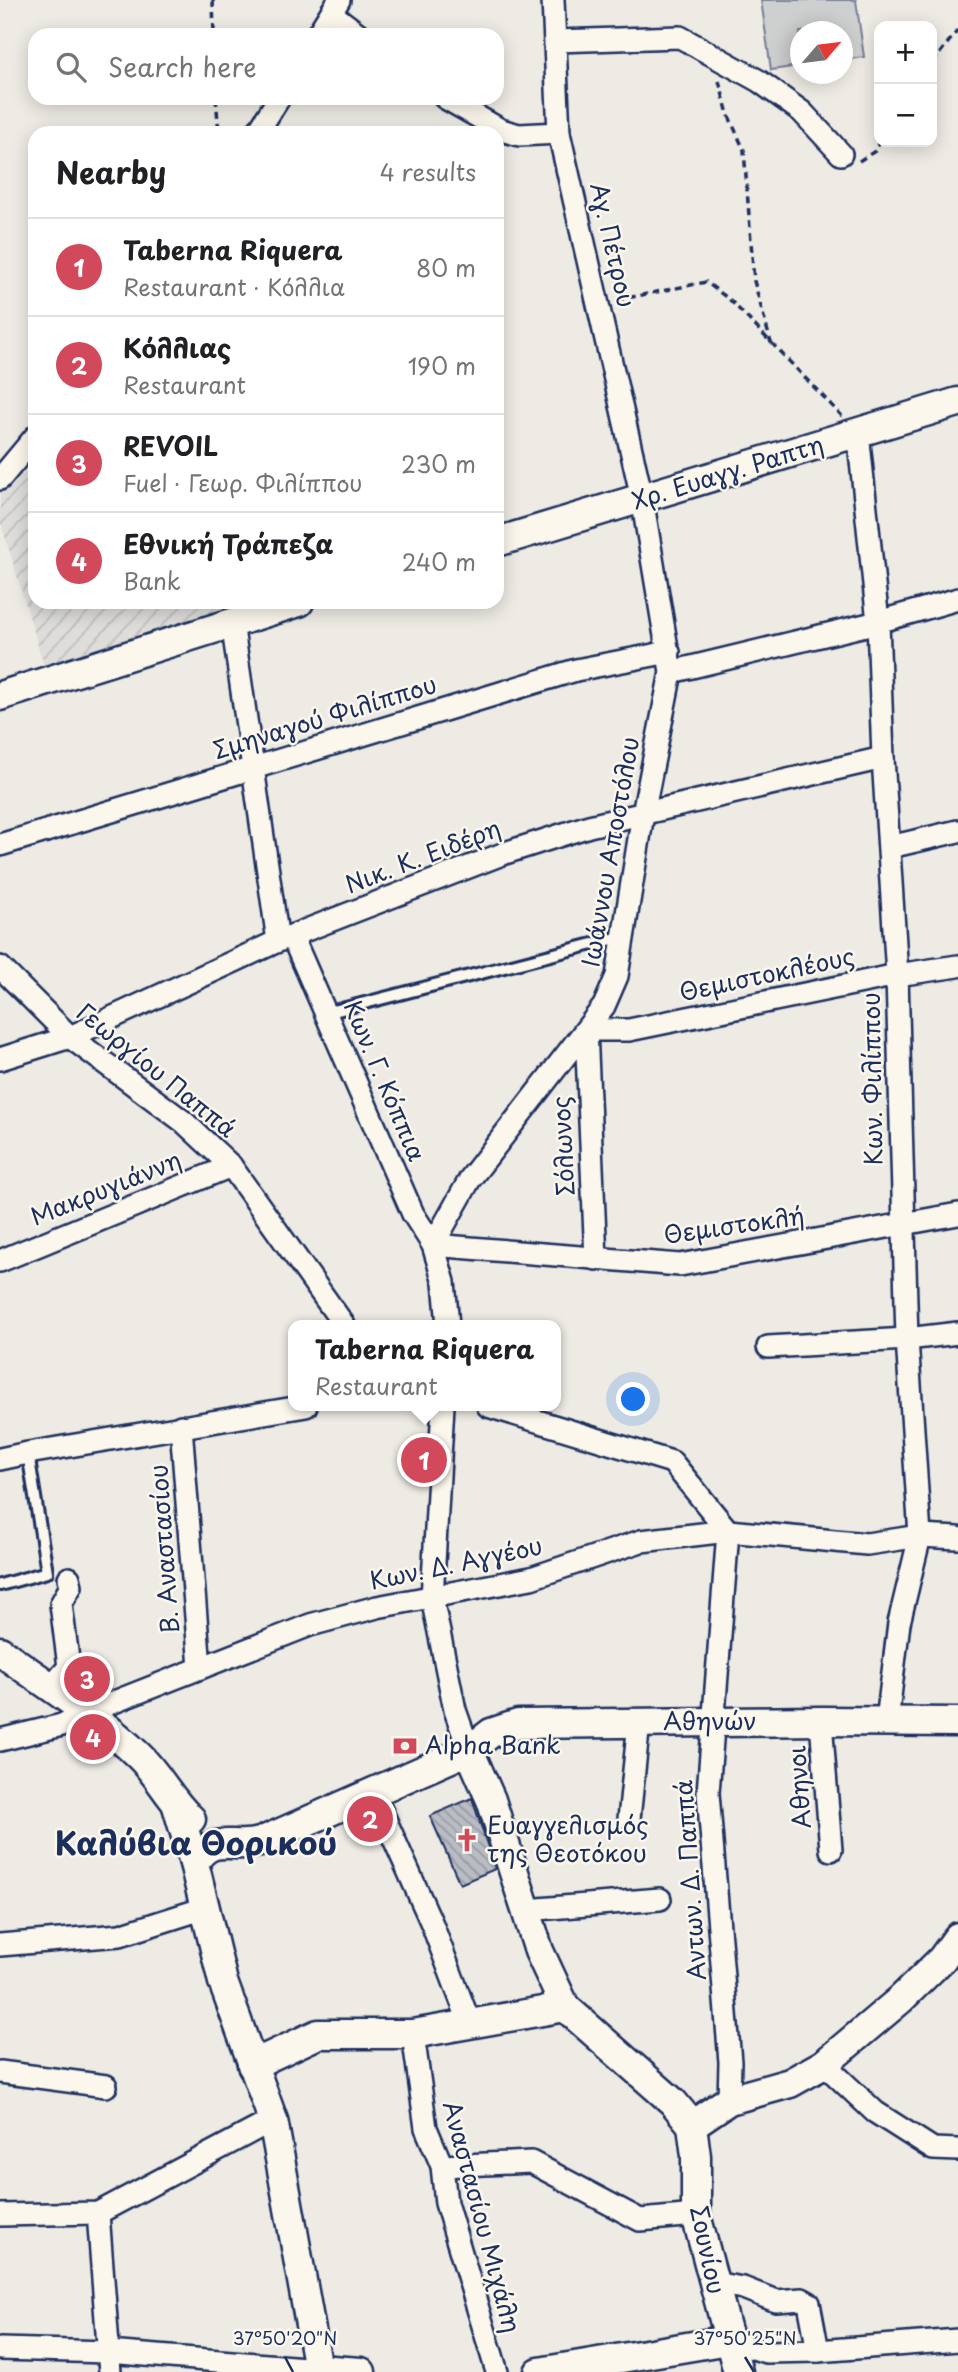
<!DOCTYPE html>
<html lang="en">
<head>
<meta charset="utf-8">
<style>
	body { margin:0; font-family:"Playpen Sans",sans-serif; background:#f6f6f6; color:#202124 }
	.controls { position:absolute; right:21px; top:21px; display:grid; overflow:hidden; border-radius:14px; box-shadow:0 4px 18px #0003 }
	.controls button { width:63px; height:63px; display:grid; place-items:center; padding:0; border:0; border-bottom:2px solid #e0e0e0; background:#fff; color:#202124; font:35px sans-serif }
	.compass { position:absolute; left:790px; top:21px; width:63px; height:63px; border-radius:50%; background:#fff; box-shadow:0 4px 18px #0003; rotate:62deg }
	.you { position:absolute; left:634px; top:1400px; width:24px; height:24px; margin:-18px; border:5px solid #fff; border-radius:50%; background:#1a73e8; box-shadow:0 0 0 10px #1a73e833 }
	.badge { display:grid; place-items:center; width:46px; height:46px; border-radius:50%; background:#d1495b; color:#fff; font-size:23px; font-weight:700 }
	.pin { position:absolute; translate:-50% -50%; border:4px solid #fff; box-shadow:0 2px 7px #0006 }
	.popup { position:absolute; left:288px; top:1320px; width:273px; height:91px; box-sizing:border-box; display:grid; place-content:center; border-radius:14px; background:#fff; filter:drop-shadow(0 2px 5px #0005); font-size:23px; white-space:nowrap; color:#757577 }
	.popup b { font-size:26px; color:#202124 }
	.popup::after { content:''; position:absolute; left:50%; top:100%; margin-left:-14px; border:14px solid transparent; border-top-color:#fff }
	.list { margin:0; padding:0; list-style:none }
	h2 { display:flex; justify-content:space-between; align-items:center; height:91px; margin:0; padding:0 28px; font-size:30px }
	h2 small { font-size:23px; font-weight:400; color:#757577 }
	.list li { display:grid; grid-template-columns:46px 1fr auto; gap:21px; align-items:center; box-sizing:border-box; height:98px; padding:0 28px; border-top:2px solid #e0e0e0 }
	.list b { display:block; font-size:26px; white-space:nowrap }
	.list p { margin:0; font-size:23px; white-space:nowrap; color:#757577 }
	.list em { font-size:23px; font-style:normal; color:#757577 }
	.icon { flex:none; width:38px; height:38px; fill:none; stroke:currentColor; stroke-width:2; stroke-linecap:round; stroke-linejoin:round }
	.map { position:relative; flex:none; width:958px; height:2372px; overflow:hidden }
	.search { position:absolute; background:#fff; box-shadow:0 4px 18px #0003; left:28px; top:28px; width:476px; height:77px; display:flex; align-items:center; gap:18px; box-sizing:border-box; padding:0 24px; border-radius:21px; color:#757577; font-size:26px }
	.panel { position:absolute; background:#fff; box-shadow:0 4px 18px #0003; left:28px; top:126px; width:476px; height:483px; border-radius:21px }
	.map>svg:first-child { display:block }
	.industrial { fill:url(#industrial-furrows) }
	.green { fill:#cecfcf; stroke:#747f96; stroke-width:2 }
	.building { fill:url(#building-back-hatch); stroke:#1b2f5e; stroke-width:2 }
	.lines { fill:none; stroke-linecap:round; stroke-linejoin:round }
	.lane-casing { stroke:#1b2f5e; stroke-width:16 }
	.street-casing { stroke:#1b2f5e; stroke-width:26 }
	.secondary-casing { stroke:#1b2f5e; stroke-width:33 }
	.path { stroke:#1b2f5e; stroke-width:3.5; stroke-dasharray:7 5; stroke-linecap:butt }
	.lane { stroke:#fbf7ec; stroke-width:10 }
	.street { stroke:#fbf7ec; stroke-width:21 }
	.secondary { stroke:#fbf7ec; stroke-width:28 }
	.ticks { fill:none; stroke:#1b2f5e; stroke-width:2.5 }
	.labels { text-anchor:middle; stroke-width:5; stroke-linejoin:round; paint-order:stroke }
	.street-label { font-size:24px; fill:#1b2f5e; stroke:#fbf7ec }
	.poi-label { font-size:24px; fill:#1b2f5e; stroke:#fbf7ec; text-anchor:start }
	.district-label { font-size:32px; font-weight:bold; fill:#1b2f5e; stroke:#fbf7ec }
	.ticks-label { font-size:18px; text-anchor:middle; fill:#1b2f5e; stroke:#fbf7ec; stroke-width:5; stroke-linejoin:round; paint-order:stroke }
</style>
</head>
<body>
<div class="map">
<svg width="958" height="2372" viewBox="0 0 958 2372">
	<defs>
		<pattern id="industrial-furrows" width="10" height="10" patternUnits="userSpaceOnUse" patternTransform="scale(1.75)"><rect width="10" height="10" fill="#deddda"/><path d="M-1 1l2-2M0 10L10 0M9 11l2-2" fill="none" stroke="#bebebe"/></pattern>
		<pattern id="building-back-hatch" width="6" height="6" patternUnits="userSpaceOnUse" patternTransform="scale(1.75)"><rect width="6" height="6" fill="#b9bcc3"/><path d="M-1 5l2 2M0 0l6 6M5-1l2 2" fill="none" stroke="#9699a2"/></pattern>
	</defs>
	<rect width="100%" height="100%" fill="#eeebe4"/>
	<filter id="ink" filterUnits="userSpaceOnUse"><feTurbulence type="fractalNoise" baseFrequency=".0143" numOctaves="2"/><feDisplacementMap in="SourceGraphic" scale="14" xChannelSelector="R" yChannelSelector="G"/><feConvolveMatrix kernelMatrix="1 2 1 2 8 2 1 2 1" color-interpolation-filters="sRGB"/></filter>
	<g filter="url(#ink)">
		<path class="industrial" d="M35,471V602H229L230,610L45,669L0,520V488L11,477Z"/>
		<path class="green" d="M761,0H856L864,57L843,60L842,32H800V66L771,70Z"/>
		<g class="building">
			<path d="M94,1662L100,1692L90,1694L79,1686L77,1678L82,1665Z"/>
			<path d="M472,1798L495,1869L460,1884L430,1816Z"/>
		</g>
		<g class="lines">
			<g class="lane-casing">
				<g id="lane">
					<path d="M326,1013L624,936"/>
					<path d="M0,1585L47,1572L28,1453"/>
				</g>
			</g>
			<g class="street-casing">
				<g id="street">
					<path d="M331,13L360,35"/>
					<path d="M317,35L339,0"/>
					<path d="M556,41L680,37L759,81L802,112L841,154"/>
					<path d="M445,98L501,130L519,135L559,133"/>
					<path d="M257,133L279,98"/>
					<path d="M858,433L878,622L883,758L897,975L907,1339L920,1536L899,1623L887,1721"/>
					<path d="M0,479L35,437"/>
					<path d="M232,622L278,941"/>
					<path d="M671,672L878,622L958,599"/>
					<path d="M0,845L576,670L669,652"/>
					<path d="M890,847L958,831"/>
					<path d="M292,936L413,1214L433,1245L444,1282L448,1325"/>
					<path d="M0,967L70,1037L184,1122L231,1166L344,1325"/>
					<path d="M0,1059L70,1037L278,941L505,853L589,826L883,758"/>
					<path d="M433,1245L470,1179L604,1006L617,976L643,814L671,672L642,498L559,133L553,0"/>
					<path d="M433,1245L680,1265L958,1214"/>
					<path d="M596,1259L586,1030H629L897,975L958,966"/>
					<path d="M0,1261L231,1166"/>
					<path d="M768,1347L907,1339L958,1333"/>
					<path d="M443,1406L432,1598L455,1710L469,1750"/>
					<path d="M488,1406L672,1462L728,1531"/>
					<path d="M181,1426L200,1668"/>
					<path d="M0,1459L28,1453L306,1406"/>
					<path d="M728,1531L708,1793L730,2062L729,2100"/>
					<path d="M50,1688L69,1667L61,1604L71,1586L69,1578"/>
					<path d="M821,1721L831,1850"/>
					<path d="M0,1740L62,1725L86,1713L310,1625L377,1607L531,1578L641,1541L728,1531L867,1544L920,1536L958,1538"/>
					<path d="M373,1792L432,1924L470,2024"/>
					<path d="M629,1819L639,1722"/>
					<path d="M526,1910L660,1899"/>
					<path d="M0,1945L120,1935L205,1908"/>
					<path d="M413,2034L426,2128L442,2166L446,2203L497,2372"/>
					<path d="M824,2064L875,2112L933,2149L958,2150"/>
					<path d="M0,2072L106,2086"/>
					<path d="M442,2166L531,2162L640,2220L696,2215"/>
					<path d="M98,2213L110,2372"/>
					<path d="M0,2215L98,2213L273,2120"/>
					<path d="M713,2283L743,2288L776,2301L802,2299L809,2303L818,2351"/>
					<path d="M728,2340L766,2352L818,2351L958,2340"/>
					<path d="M0,2349L108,2352L318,2369L319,2372"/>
				</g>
			</g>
			<g class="secondary-casing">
				<g id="secondary">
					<path d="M497,542L958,402"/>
					<path d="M0,696L299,602"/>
					<path d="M0,1651C46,1685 98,1716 139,1756C159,1775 170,1800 191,1819"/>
					<path d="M469,1750L491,1800L539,1951L565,2007L673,2102L692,2125"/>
					<path d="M177,1806L194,1863L223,1982L273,2120L318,2369L361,2372"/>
					<path d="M194,1863C212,1832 231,1850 260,1842L469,1750L491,1733L518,1724L821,1721L958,1722"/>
					<path d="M252,2065L318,2034H413L565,2007"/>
					<path d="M692,2125L729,2100L790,2083L824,2064L901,1999L942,1959L958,1937"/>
					<path d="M692,2125L696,2156V2215L738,2372"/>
					<path d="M539,2372L728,2340"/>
				</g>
			</g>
			<g class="path">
				<path d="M213,0L214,35"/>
				<path d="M932,63L958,30"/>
				<path d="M719,81L728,114L744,150L754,281L771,343"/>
				<path d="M216,98L219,133"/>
				<path d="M859,161L875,151L880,142"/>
				<path d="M617,300L706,282L730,300L842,416"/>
			</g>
			<use href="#lane" class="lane"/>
			<use href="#street" class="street"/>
			<use href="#secondary" class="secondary"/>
		</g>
	</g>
	<path class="ticks" d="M285,2357L293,2372M745,2357L754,2372"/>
	<defs>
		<g id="bank-bare" transform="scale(1.89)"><path d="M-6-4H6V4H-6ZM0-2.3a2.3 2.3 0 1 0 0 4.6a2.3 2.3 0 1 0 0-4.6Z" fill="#d1495b" stroke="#fbf7ec" stroke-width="2.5" paint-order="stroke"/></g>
		<g id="church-bare" transform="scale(1.89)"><path d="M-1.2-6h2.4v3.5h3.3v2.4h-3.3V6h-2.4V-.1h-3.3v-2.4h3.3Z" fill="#d1495b" stroke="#fbf7ec" stroke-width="2.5" paint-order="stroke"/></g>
	</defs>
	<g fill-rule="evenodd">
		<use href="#bank-bare" x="405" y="1746"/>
		<use href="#church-bare" x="467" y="1840"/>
	</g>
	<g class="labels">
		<g class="street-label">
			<text transform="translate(612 245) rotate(77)" y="8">Αγ. Πέτρου</text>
			<text transform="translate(728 473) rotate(-17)" y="8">Χρ. Ευαγγ. Ραπτη</text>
			<text transform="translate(325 718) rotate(-17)" y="8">Σμηναγού Φιλίππου</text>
			<text transform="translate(611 852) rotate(-80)" y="8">Ιωάννου Αποστόλου</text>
			<text transform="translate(423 857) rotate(-21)" y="8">Νικ. Κ. Ειδέρη</text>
			<text transform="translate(767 975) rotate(-12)" y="8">Θεμιστοκλέους</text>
			<text transform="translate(156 1071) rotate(39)" y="8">Γεωργίου Παππά</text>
			<text transform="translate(873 1079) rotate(-91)" y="8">Κων. Φιλίππου</text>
			<text transform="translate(384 1081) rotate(67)" y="8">Κων. Γ. Κόππια</text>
			<text transform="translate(564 1146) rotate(-93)" y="8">Σόλωνος</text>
			<text transform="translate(106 1189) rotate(-22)" y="8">Μακρυγιάννη</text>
			<text transform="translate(734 1226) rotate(-8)" y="8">Θεμιστοκλή</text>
			<text transform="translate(165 1549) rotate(-94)" y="8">Β. Αναστασίου</text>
			<text transform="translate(456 1564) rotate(-12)" y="8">Κων. Δ. Αγγέου</text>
			<text x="710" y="1730">Αθηνών</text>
			<text transform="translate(800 1787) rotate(-94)" y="8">Αθηνοι</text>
			<text transform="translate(691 1880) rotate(-94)" y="8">Αντων. Δ. Παππά</text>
			<text transform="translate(481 2217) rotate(75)" y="8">Αναστασίου Μιχάλη</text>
			<text transform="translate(707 2250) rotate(78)" y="8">Σουνίου</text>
		</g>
		<g class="poi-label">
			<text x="425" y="1754">Alpha Bank</text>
			<text x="487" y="1834">Ευαγγελισμός<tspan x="487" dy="28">της Θεοτόκου</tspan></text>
		</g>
		<g class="district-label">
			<text x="196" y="1855">Καλύβια Θορικού</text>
		</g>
	</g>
	<g class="ticks-label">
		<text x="285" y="2345">37°50'20"N</text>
		<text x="745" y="2345">37°50'25"N</text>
	</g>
</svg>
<div class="controls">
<button>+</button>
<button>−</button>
</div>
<svg class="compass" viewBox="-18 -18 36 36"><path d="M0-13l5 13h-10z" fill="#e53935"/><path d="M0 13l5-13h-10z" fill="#757577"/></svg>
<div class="you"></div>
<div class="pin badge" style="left:424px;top:1460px">1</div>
<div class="popup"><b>Taberna Riquera</b>Restaurant</div>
<div class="pin badge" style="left:370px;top:1819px">2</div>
<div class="pin badge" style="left:87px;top:1679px">3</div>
<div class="pin badge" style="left:93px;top:1737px">4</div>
<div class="search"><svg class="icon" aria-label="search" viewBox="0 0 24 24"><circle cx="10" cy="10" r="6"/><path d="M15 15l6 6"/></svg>Search here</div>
<section class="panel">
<h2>Nearby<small>4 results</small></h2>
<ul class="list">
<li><span class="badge">1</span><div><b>Taberna Riquera</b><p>Restaurant · Κόλλια</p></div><em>80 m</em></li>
<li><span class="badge">2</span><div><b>Κόλλιας</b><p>Restaurant</p></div><em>190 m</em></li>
<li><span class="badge">3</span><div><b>REVOIL</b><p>Fuel · Γεωρ. Φιλίππου</p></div><em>230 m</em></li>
<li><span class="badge">4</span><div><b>Εθνική Τράπεζα</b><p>Bank</p></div><em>240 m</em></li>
</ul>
</section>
</div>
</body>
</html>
